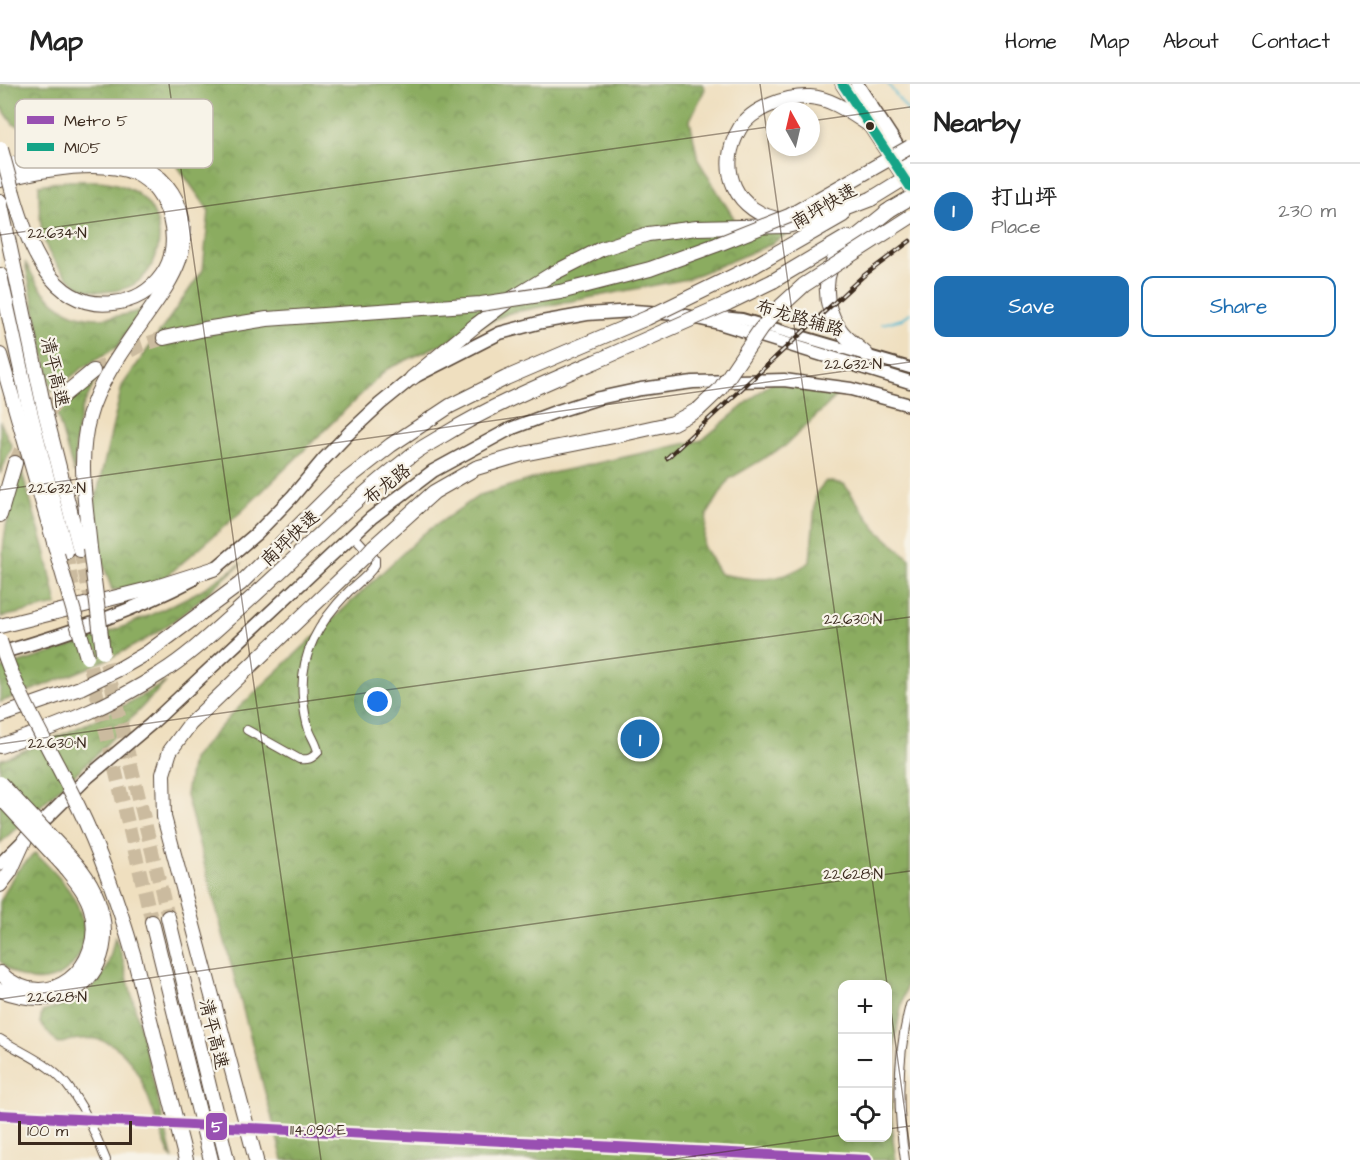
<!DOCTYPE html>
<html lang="en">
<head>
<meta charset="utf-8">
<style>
	body { margin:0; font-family:"Architects Daughter","LXGW WenKai TC",sans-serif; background:#f6f6f6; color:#222 }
	.controls { position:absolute; right:18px; bottom:18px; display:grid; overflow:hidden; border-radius:12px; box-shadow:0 3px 9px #0003 }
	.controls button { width:54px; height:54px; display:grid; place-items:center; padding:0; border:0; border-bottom:2px solid #e0e0e0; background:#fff; color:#222; font:30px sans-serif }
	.compass { position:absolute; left:766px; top:18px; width:54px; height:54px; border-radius:50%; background:#fff; box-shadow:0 3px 9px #0003; rotate:352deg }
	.scale { position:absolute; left:18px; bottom:15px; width:114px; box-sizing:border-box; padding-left:6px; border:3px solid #3b2a1e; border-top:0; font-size:16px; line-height:21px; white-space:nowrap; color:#3b2a1e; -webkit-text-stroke:4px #f7f3e8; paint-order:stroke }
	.you { position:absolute; left:378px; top:618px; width:21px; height:21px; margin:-15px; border:4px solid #fff; border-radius:50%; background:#1a73e8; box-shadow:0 0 0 9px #1a73e833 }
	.badge { display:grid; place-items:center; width:39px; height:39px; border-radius:50%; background:#1f6fb2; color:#fff; font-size:20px; font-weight:700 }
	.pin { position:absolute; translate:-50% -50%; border:3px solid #fff; box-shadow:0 2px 6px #0006 }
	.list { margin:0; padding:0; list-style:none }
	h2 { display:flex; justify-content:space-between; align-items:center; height:78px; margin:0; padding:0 24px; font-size:26px }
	h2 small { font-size:20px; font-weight:400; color:#767676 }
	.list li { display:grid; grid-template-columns:39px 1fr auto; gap:18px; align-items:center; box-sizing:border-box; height:96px; padding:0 24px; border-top:2px solid #e0e0e0 }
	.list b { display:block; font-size:22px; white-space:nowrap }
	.list p { margin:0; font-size:20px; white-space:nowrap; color:#767676 }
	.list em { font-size:20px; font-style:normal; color:#767676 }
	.actions { display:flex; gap:12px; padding:18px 24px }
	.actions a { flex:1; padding:14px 0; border:2px solid #1f6fb2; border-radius:12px; text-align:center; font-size:21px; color:#1f6fb2 }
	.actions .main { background:#1f6fb2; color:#fff }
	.icon { flex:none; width:33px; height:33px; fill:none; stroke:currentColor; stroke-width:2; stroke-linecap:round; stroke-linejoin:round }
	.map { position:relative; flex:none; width:910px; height:1076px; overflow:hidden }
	header { display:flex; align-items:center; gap:36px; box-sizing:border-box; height:84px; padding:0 30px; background:#fff; border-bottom:2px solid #e0e0e0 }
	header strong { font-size:28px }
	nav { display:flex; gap:33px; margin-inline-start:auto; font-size:21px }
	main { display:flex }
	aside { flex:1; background:#fff }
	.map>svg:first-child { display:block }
	.forest { fill:url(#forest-crowns); stroke:#636b40; stroke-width:1.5; fill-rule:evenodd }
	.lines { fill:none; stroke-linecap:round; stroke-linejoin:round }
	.stream { stroke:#4fb5ce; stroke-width:2 }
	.highway-tunnel { stroke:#cbbb9f; stroke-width:14; stroke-dasharray:14 7; stroke-linecap:butt }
	.street-casing { stroke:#564536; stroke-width:10 }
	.secondary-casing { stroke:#564536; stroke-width:14 }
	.primary-casing { stroke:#564536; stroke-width:15 }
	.highway-casing { stroke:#564536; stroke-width:16 }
	.street { stroke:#fff; stroke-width:8 }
	.secondary { stroke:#fff; stroke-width:10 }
	.primary { stroke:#fff; stroke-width:12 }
	.highway { stroke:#fff; stroke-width:14 }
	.rail-casing { stroke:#3b2a1e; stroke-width:4.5 }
	.rail { stroke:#f7f3e8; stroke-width:2; stroke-dasharray:7; stroke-linecap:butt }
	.highway-bridge-casing { stroke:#564536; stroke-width:16; stroke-linecap:butt }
	.highway-bridge { stroke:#fff; stroke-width:14 }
	.bus-1-casing { stroke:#f7f3e8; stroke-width:14 }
	.bus-1 { stroke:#15a487; stroke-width:9 }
	.metro-1-casing { stroke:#f7f3e8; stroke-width:15 }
	.metro-1 { stroke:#9950b2; stroke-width:10 }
	.ticks { fill:none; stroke:#3b2a1e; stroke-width:1.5; stroke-opacity:0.45 }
	.bus-dot { fill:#3b2a1e; stroke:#f7f3e8; stroke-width:2 }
	.labels { text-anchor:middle; stroke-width:4.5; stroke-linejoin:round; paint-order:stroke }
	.street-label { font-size:18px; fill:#3b2a1e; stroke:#f7f3e8 }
	.key { fill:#f7f3e8; stroke:#bfb7ab; stroke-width:1.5 }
	.key-label { font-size:16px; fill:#3b2a1e }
	.ticks-label { font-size:15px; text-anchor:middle; fill:#3b2a1e; stroke:#f7f3e8; stroke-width:4.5; stroke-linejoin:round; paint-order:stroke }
	.line-badge { stroke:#f7f3e8; stroke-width:2 }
	.badge-label { font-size:16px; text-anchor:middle; font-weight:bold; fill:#fff }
</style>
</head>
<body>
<header>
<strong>Map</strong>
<nav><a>Home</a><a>Map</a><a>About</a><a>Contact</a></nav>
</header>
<main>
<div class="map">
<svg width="910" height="1076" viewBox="0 0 910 1076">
	<defs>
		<pattern id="forest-crowns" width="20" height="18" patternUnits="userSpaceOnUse" patternTransform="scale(1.5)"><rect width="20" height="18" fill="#8bac61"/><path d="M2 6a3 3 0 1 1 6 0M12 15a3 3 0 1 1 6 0" fill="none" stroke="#738c4f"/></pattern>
	</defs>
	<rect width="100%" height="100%" fill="#f7f3e8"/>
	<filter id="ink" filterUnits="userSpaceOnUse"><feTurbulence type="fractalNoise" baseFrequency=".0167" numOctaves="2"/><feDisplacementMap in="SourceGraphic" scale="12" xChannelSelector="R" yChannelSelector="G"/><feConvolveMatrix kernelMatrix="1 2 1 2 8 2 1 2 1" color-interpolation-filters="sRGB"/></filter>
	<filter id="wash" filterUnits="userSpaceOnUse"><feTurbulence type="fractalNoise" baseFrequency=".008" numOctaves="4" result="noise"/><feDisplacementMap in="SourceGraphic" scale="24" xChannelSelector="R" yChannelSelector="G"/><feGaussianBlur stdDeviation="1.35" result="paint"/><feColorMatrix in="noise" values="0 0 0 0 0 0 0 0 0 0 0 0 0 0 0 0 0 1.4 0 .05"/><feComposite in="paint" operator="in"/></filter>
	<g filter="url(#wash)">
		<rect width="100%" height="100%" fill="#efdfbf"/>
		<g class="forest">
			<path d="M0,0H702L705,5L690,36L698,76L735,136L798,144L767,162L687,195L509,229L387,285L241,428L153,504L112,506L90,440L122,302L203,186L209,127L174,77L105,49L44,50L13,40L0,21Z"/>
			<path d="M66,97C86,97 106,95 125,103C164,118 170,169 140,196C125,209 96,211 79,202C68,196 51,175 47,164C39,144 39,121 39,101Z"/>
			<path d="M25,178C30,186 34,195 39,202C67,240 104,239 144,225L117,263L81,285L52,308Z"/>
			<path d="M90,294L96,295L81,327L76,353L74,389L56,327Z"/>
			<path d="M773,297L842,307L785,362L729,395L707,431L703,462L720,490C756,497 778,500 810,478L816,409L826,397L844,400L877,446L910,475V889C892,950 885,1013 896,1076H283L186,711L192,675L231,631L423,450L480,411L552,389L702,356ZM842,900H888V1054H842Z"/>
			<path d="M0,337L12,363L0,390Z"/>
			<path d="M21,385L45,466L57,521L1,533C0,478 3,437 21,385Z"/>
			<path d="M242,479C214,503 187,529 156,549C108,579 53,598 0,618V585C66,565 131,543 192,511C209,502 226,490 242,479Z"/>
			<path d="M166,598L97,670L0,759V676C58,654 113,630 166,598Z"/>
			<path d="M35,769C52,786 72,804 80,828C100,882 40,922 0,877V818L15,789Z"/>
			<path d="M115,853L122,872L173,1076C149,1037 145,948 81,955C73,955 65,958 58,960L40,939L42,928C67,921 89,912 104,889C110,879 112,864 115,853Z"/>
		</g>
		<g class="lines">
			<g class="stream">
				<path d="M888,0L910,30"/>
				<path d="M882,240L902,235L910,229"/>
			</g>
		</g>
	</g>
	<g filter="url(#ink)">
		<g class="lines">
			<g class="highway-tunnel">
				<path d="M93,287L137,263L164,254"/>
				<path d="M15,379L25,357L60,314"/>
				<path d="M80,466L91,516"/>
				<path d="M66,468L74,510"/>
				<path d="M101,558L168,833"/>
				<path d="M85,561L152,838"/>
			</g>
			<g class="street-casing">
				<g id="street">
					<path d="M247,646L299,675C308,676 312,675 318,668C317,660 312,654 309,646C306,637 304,625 303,614C299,570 319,538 349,507C358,499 369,491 375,481V475L353,451"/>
					<path d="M0,955C16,965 34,973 49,984C78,1005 93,1045 106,1076"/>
					<path d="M905,1076C897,1025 897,971 910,921"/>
				</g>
			</g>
			<g class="secondary-casing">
				<path id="secondary" d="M702,231L742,235L910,284"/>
			</g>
			<g class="primary-casing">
				<g id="primary">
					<path d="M842,0L910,103"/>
					<path d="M857,0L910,81"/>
					<path d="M207,488L216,484L257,449L292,413L323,376L349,349L380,320L412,294L500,249L542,238L587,230L633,227L678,230L719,239L910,298"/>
					<path d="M0,569C64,551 133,527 192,496"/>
					<path d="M0,780L88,693L151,640L371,434L433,387L510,345L555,328L599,314L641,305L693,298L784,296L851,305L910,321"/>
				</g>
			</g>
			<g class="highway-casing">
				<g id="highway">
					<path d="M0,83C36,74 100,64 135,78C142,81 148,86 154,90C164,96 172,108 177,118C197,167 168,200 142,238C123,265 97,301 89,333C77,376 86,421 90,464"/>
					<path d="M0,96C36,87 99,74 135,89C153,97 165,116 170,134C175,153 174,175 162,191C150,208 133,217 113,219C51,227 27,158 13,109"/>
					<path d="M0,117L44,324L80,466"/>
					<path d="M886,128L910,114"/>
					<path d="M783,136C736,130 715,85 740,44C752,24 787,12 810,13C831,14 851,29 868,40"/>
					<path d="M754,182L843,131"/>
					<path d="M0,191L29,323L66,468"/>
					<path d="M773,197L847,153"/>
					<path d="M164,254L205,245L267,235L394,226"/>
					<path d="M866,270C857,262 845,254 839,244C822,219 823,188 841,165L892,124"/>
					<path d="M0,271L56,465"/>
					<path d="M412,294L476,241L508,217L552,190L601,165L648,150L697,144L787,142L832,130L871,115"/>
					<path d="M60,314L93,287"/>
					<path d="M0,431L15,379"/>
					<path d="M373,463L434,408L476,384L523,370L619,351L673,339L699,325"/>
					<path d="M0,542L153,504L216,484"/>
					<path d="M0,632L80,604L121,584L147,569L240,500L340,401L391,361L450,322L506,294L576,264"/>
					<path d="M0,662C56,643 111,622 161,589C185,574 207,554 228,535C289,482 344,423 408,374C418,365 431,359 442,352C494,320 550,297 606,273"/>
					<path d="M0,801L10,788L25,755"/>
					<path d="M168,833L227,1076"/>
					<path d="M152,838L211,1076"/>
					<path d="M134,873L186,1076"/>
					<path d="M0,889C47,933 107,884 91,825C87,809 74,795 64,782"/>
					<path d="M0,906C101,943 136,842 71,774"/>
					<path d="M256,1076L164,733L163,690L170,667L190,640L364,473"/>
				</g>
			</g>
			<use href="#street" class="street"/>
			<use href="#secondary" class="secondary"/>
			<use href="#primary" class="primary"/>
			<use href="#highway" class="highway"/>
			<g class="rail-casing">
				<path id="rail" d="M667,374L862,193L910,157"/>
			</g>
			<use href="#rail" class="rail"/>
			<g class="highway-bridge-casing">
				<g id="highway-bridge">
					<path d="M1,65L13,109"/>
					<path d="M871,115L910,91"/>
					<path d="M394,226L481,220L560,208L650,185L716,161L789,132L910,63"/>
					<path d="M576,264L647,234L754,182"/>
					<path d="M606,273L728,219L773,197"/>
					<path d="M699,325L720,305L760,246L781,222L804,201L910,133"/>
					<path d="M90,464L103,568"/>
					<path d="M57,470L87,573"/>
					<path d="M364,473L373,463"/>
					<path d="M0,557C18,615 52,667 78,722C102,771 119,821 134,873"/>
					<path d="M0,699L71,774"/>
					<path d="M0,713L64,782"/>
				</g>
			</g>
			<use href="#highway-bridge" class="highway-bridge"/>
			<g class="bus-1-casing">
				<path id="bus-1" d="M842,0L910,103"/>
			</g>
			<use href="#bus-1" class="bus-1"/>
			<g class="metro-1-casing">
				<path id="metro-1" d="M0,1031L867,1076"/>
			</g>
			<use href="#metro-1" class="metro-1"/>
		</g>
	</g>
	<path class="ticks" d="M169,0L321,1076M760,0L887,900M811,37L910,23M0,151L775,42M0,406L910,278M0,660L910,533M888,905L910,1065M0,915L910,787M888,1045L910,1042M667,1076L842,1051"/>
	<circle class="bus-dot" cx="870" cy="42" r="5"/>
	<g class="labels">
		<g class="street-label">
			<text transform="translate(824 122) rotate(-30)" y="6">南坪快速</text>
			<text transform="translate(800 234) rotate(16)" y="6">布龙路辅路</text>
			<text transform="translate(55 288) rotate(77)" y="6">清平高速</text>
			<text transform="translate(387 400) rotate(-38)" y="6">布龙路</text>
			<text transform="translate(290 454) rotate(-43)" y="6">南坪快速</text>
			<text transform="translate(214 950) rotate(76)" y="6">清平高速</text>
		</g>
	</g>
	<rect x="15" y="15" width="198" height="69" rx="9" class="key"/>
	<rect x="27" y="32" width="27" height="8" fill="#9950b2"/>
	<rect x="27" y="59" width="27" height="8" fill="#15a487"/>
	<g class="key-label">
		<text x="64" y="42">Metro 5</text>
		<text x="64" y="69">M105</text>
	</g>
	<g class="ticks-label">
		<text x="57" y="154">22.634°N</text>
		<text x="853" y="285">22.632°N</text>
		<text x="57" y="409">22.632°N</text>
		<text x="853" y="540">22.630°N</text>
		<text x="57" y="664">22.630°N</text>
		<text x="853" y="795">22.628°N</text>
		<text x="57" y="918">22.628°N</text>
		<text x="318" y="1051">114.090°E</text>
	</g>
	<rect class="line-badge" x="205" y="1028" width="23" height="29" rx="6" fill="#9950b2"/>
	<g class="badge-label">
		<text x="217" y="1048">5</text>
	</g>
</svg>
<div class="controls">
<button>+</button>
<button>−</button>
<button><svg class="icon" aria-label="locate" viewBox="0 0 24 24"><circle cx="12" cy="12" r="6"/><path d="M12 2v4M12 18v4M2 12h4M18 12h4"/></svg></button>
</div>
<svg class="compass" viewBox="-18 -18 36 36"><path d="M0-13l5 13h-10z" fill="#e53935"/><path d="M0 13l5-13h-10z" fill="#767676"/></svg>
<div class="scale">100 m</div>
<div class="you"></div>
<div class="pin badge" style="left:640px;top:655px">1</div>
</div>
<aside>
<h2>Nearby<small></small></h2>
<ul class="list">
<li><span class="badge">1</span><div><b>打山坪</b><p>Place</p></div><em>230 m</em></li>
</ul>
<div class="actions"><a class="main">Save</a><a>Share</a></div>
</aside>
</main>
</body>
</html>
